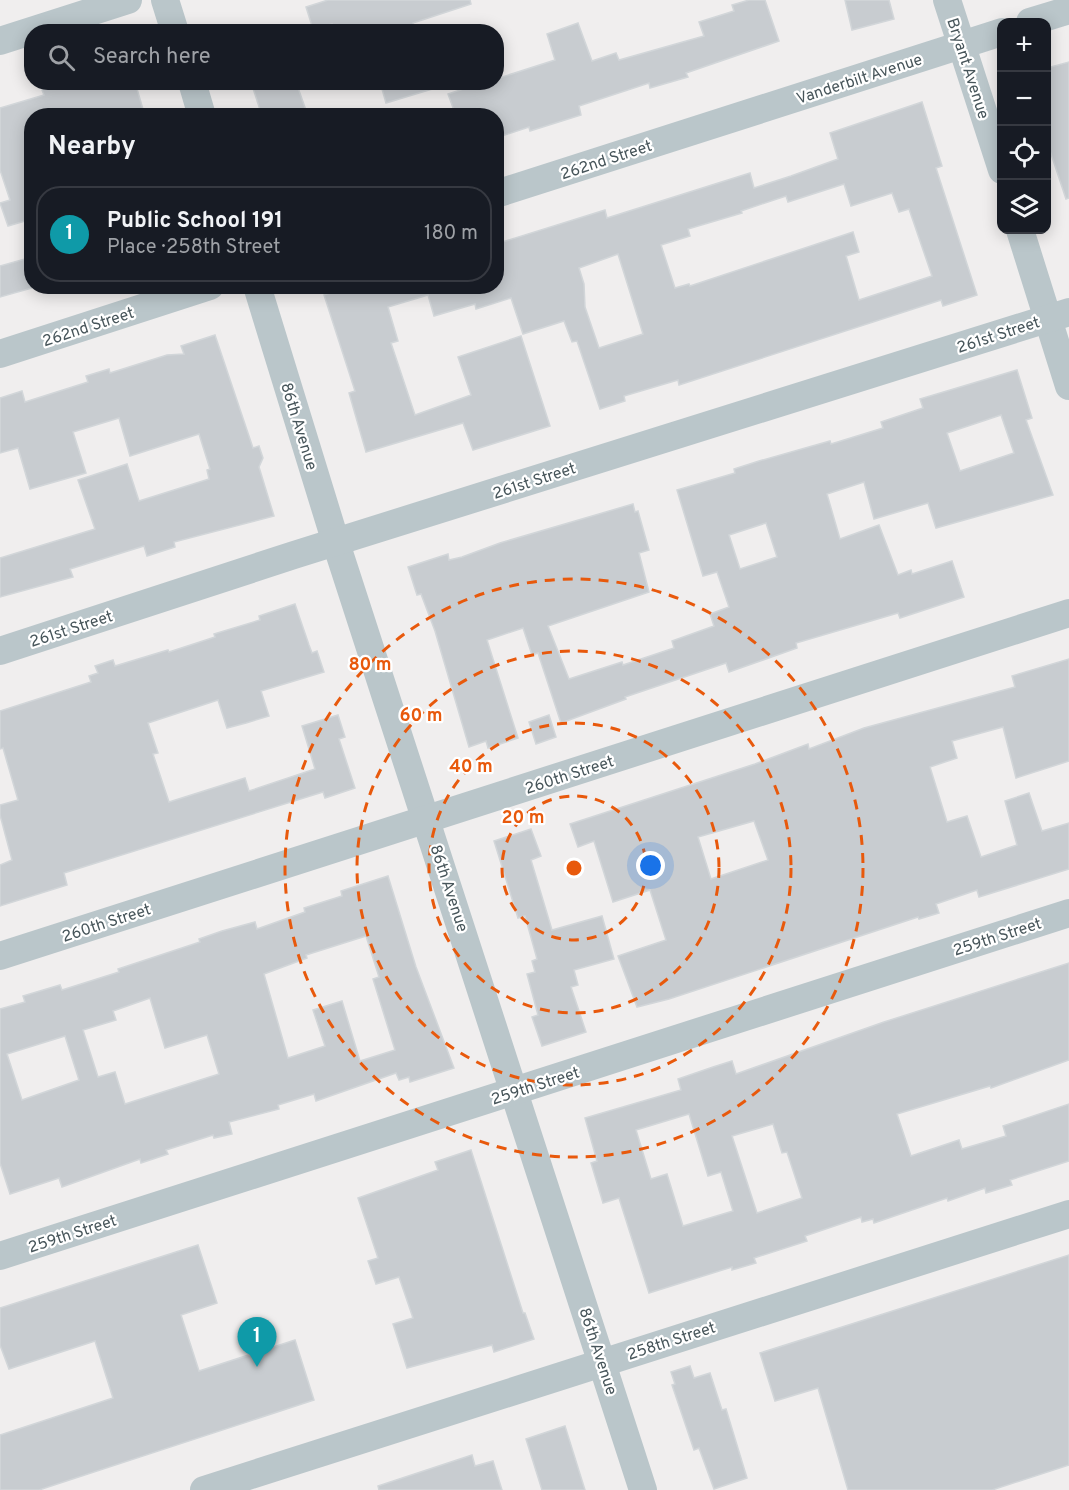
<!DOCTYPE html>
<html lang="en">
<head>
<meta charset="utf-8">
<style>
	body { margin:0; font-family:Overpass,sans-serif; background:#20242c; color:#f1f3f6 }
	.controls { position:absolute; right:18px; top:18px; display:grid; overflow:hidden; border-radius:12px; box-shadow:0 3px 15px #0003 }
	.controls button { width:54px; height:54px; display:grid; place-items:center; padding:0; border:0; border-bottom:2px solid #363941; background:#171b24; color:#f1f3f6; font:30px sans-serif }
	.you { position:absolute; left:651px; top:866px; width:21px; height:21px; margin:-15px; border:4px solid #fff; border-radius:50%; background:#1a73e8; box-shadow:0 0 0 9px #1a73e833 }
	.badge { display:grid; place-items:center; width:39px; height:39px; border-radius:50%; background:#2499d4; color:#fff; font-size:20px; font-weight:700 }
	.pin { position:absolute; translate:-50% -50px; filter:drop-shadow(0 2px 3px #0008) }
	.pin::after { content:''; position:absolute; top:32px; width:21px; height:18px; background:inherit; clip-path:polygon(0 0,100% 0,50% 100%) }
	.list { margin:0; padding:0; list-style:none }
	h2 { display:flex; justify-content:space-between; align-items:center; height:78px; margin:0; padding:0 24px; font-size:26px }
	h2 small { font-size:20px; font-weight:400; color:#9ea1a6 }
	.list li { display:grid; grid-template-columns:39px 1fr auto; gap:18px; align-items:center; box-sizing:border-box; height:96px; margin:0 12px 12px; padding:0 12px; border:2px solid #363941; border-radius:24px }
	.list b { display:block; font-size:22px; white-space:nowrap }
	.list p { margin:0; font-size:20px; white-space:nowrap; color:#9ea1a6 }
	.list em { font-size:20px; font-style:normal; color:#9ea1a6 }
	.icon { flex:none; width:33px; height:33px; fill:none; stroke:currentColor; stroke-width:2; stroke-linecap:round; stroke-linejoin:round }
	.map { position:relative; flex:none; width:1069px; height:1490px; overflow:hidden }
	.search { position:absolute; background:#171b24; box-shadow:0 3px 15px #0003; left:24px; top:24px; width:480px; height:66px; display:flex; align-items:center; gap:15px; box-sizing:border-box; padding:0 21px; border-radius:24px; color:#9ea1a6; font-size:22px }
	.panel { position:absolute; background:#171b24; box-shadow:0 3px 15px #0003; left:24px; top:108px; width:480px; height:186px; border-radius:24px }
	.map>svg:first-child { display:block }
	.building { fill:#c8ccd0; stroke:#d2d6d9; stroke-width:1.5; fill-rule:evenodd }
	.lines { fill:none; stroke-linecap:round; stroke-linejoin:round }
	.minor { stroke:#bac6ca; stroke-width:28 }
	.ring { fill:none; stroke:#e8590c; stroke-width:3; stroke-dasharray:10 8 }
	.labels { text-anchor:middle; stroke-width:4.5; stroke-linejoin:round; paint-order:stroke }
	.street-label { font-size:16px; fill:#47555a; stroke:#fff }
	.centre { fill:#e8590c; stroke:#fff; stroke-width:3 }
	.ring-label { font-size:18px; text-anchor:middle; font-weight:bold; fill:#e8590c; stroke:#fff; stroke-width:4.5; stroke-linejoin:round; paint-order:stroke }
</style>
</head>
<body>
<div class="map">
<svg width="1069" height="1490" viewBox="0 0 1069 1490">
	<rect width="100%" height="100%" fill="#f0eeee"/>
	<g class="building">
		<path d="M328,0H470L471,4L413,23L415,32H334L332,24L313,29L306,7Z"/>
		<path d="M749,0H765L779,41L686,73L688,77L650,88L649,83L579,106L581,115L530,131L529,127L496,138V116H456L448,94L485,82H496V79L555,60L547,34L578,23L592,61L616,53L619,60L704,36L699,22L734,11L732,5Z"/>
		<path d="M845,0H889L894,19L852,30Z"/>
		<path d="M1069,62V198L1066,199L1047,142V68Z"/>
		<path d="M66,82H135L145,116H32V219L8,226L0,203L10,200L0,170V108L44,95L42,90Z"/>
		<path d="M251,82H296L308,116H262Z"/>
		<path d="M380,82H438L439,87L386,103Z"/>
		<path d="M922,102L942,166L936,168L977,295L943,306L941,300L679,385L678,380L624,396L625,401L600,409L577,341L572,342L564,321L523,334L511,298L476,309L475,304L434,316L428,295L388,307L398,341L391,343L415,415L471,395L458,357L521,336L550,426L473,450L463,423L366,452L349,393L355,391L324,295L350,286H496V244L605,210L607,218L750,173L754,188L791,176L838,159L830,133ZM844,184L851,206L892,193L899,212L909,209L932,276L859,300L846,256L859,252L853,232L690,286L689,284L675,288L661,245L690,236L688,229L742,213L741,211L786,196L788,202ZM618,254L643,334L599,348L585,307L584,284L579,268Z"/>
		<path d="M32,257V288L0,297V266Z"/>
		<path d="M215,335L253,448L259,446L263,458L259,467L274,516L174,542L175,547L147,556L144,546L70,569L73,577L0,597V558L95,529L78,480L127,464L139,501L209,479L207,470L210,469L199,434L130,456L119,418L73,432L86,473L30,489L18,448L0,453V398L22,391L25,402L88,382L86,376L109,369L110,373L167,355L184,354L181,346Z"/>
		<path d="M1017,370L1032,418L1026,420L1053,495L936,528L928,503L874,519L864,482L827,494L840,539L879,525L898,575L911,570L912,574L952,561L964,597L900,618L898,613L796,643L797,648L729,672L726,663L625,697L626,699L561,723L538,653L532,655L523,628L487,640L518,738L488,748L486,741L469,747L435,631L421,594L417,595L408,567L448,554L449,560L462,557L500,543L633,504L635,512L638,511L649,550L639,553L649,592L548,626L569,679L622,662L623,665L674,648L672,641L714,626L710,614L729,607L717,572L703,576L677,490L735,473L734,469L759,461L830,441L831,444L883,428L881,422L923,408L920,399ZM1001,415L1014,453L960,471L947,433ZM766,523L777,557L740,569L729,535Z"/>
		<path d="M295,604L309,645L312,653L317,651L324,672L261,691L269,716L246,723L227,728L218,700L148,723L158,753L153,754L169,802L245,778L249,791L315,769L302,726L338,715L345,737L339,739L355,788L325,798L323,792L64,873L67,885L0,906V865L12,860L0,815V805L18,800L3,748L0,749V711L91,682L89,676L98,673L95,666L113,660L115,666L168,650L169,652L215,637L214,634L260,620L259,616Z"/>
		<path d="M1069,659V761L1016,778L1003,727L952,741L957,758L930,767L947,822L967,816L981,857L1017,845L1005,801L1029,793L1042,831L1069,823V869L979,897L977,890L936,904L939,913L919,919L918,917L669,999L637,1007L618,956L666,940L650,890L613,902L594,841L578,847L570,824L755,764L808,744L809,749L864,728L1015,687L1012,676ZM754,821L768,860L711,879L698,837Z"/>
		<path d="M549,715L556,737L536,744L529,722Z"/>
		<path d="M531,829L541,856L531,860L552,930L602,916L614,959L574,970L578,985L571,987L586,1032L542,1046L532,1017L538,1015L527,974L535,972L532,961L537,959L525,916L518,918L494,841Z"/>
		<path d="M388,876L416,967L454,1068L410,1082L409,1077L399,1080L396,1073L316,1101L314,1094L278,1105L279,1109L229,1122L232,1134L214,1138L213,1135L166,1150L168,1154L141,1163L140,1159L62,1187L59,1178L10,1194L0,1163V1009L25,1002L23,996L60,985L62,990L119,972L118,969L200,942L199,939L222,931L255,922L257,929L305,912L304,908L342,896L341,891ZM366,936L379,977L373,979L395,1050L360,1061L342,1001L313,1010L325,1046L288,1058L264,974L307,958L306,955ZM150,998L165,1048L207,1035L219,1074L125,1104L115,1072L98,1077L83,1030L116,1020L113,1011ZM65,1036L79,1080L22,1100L7,1054Z"/>
		<path d="M1069,963V1060L991,1088L990,1086L897,1114L911,1156L959,1140L962,1149L1006,1136L1003,1126L1069,1104V1161L1010,1180L1012,1185L986,1193L985,1188L948,1201L947,1198L874,1223L873,1219L862,1222L861,1217L805,1236L807,1241L754,1258L756,1263L732,1270V1267L649,1293L619,1198L603,1203L591,1163L597,1161L585,1118L681,1090L678,1079L713,1067L732,1061L736,1074L884,1022ZM689,1114L708,1176L721,1172L733,1211L683,1226L667,1174L651,1179L636,1130ZM773,1124L782,1153L787,1152L802,1198L757,1213L732,1136Z"/>
		<path d="M471,1150L523,1313H525L534,1339L494,1352L492,1345L407,1368L393,1324L413,1318L399,1277L376,1284L368,1261L378,1258L358,1198L438,1170L435,1162Z"/>
		<path d="M198,1245L217,1303L181,1315L199,1371L295,1340L314,1400L39,1490H0V1435L113,1398L95,1341L9,1369L0,1345V1308Z"/>
		<path d="M1069,1255V1465L992,1490H848L818,1388L775,1401L760,1353Z"/>
		<path d="M690,1366L694,1378L710,1373L722,1410L726,1409L747,1478L714,1489L699,1448L694,1450L672,1385L675,1384L671,1372Z"/>
		<path d="M565,1426L585,1490H542L526,1439Z"/>
		<path d="M472,1455L475,1466L493,1461L502,1490H379L378,1486Z"/>
	</g>
	<g class="lines">
		<g class="minor">
			<path d="M165,0L175,32"/>
			<path d="M947,0L1002,170"/>
			<path d="M1030,22L1069,10"/>
			<path d="M0,41L128,0"/>
			<path d="M192,82L202,116"/>
			<path d="M496,194L1002,32"/>
			<path d="M1020,230L1069,386"/>
			<path d="M257,286L336,543L643,1490"/>
			<path d="M0,354L210,286"/>
			<path d="M0,651L294,555L1069,312"/>
			<path d="M0,956L1069,613"/>
			<path d="M0,1256L1069,913"/>
			<path d="M204,1490L1069,1214"/>
		</g>
	</g>
	<g class="ring">
		<circle cx="574" cy="868" r="72"/>
		<circle cx="574" cy="868" r="145"/>
		<circle cx="574" cy="868" r="217"/>
		<circle cx="574" cy="868" r="289"/>
	</g>
	<g class="labels">
		<g class="street-label">
			<text transform="translate(969 68) rotate(72)" y="6">Bryant Avenue</text>
			<text transform="translate(859 78) rotate(-18)" y="6">Vanderbilt Avenue</text>
			<text transform="translate(606 159) rotate(-18)" y="6">262nd Street</text>
			<text transform="translate(88 326) rotate(-18)" y="6">262nd Street</text>
			<text transform="translate(998 334) rotate(-18)" y="6">261st Street</text>
			<text transform="translate(300 426) rotate(73)" y="6">86th Avenue</text>
			<text transform="translate(534 480) rotate(-18)" y="6">261st Street</text>
			<text transform="translate(71 628) rotate(-18)" y="6">261st Street</text>
			<text transform="translate(569 774) rotate(-18)" y="6">260th Street</text>
			<text transform="translate(450 888) rotate(72)" y="6">86th Avenue</text>
			<text transform="translate(106 922) rotate(-18)" y="6">260th Street</text>
			<text transform="translate(997 936) rotate(-18)" y="6">259th Street</text>
			<text transform="translate(535 1085) rotate(-18)" y="6">259th Street</text>
			<text transform="translate(72 1233) rotate(-18)" y="6">259th Street</text>
			<text transform="translate(671 1340) rotate(-18)" y="6">258th Street</text>
			<text transform="translate(599 1351) rotate(72)" y="6">86th Avenue</text>
		</g>
	</g>
	<circle cx="574" cy="868" r="9" class="centre"/>
	<g class="ring-label">
		<text x="370" y="670">80 m</text>
		<text x="421" y="721">60 m</text>
		<text x="471" y="772">40 m</text>
		<text x="523" y="823">20 m</text>
	</g>
</svg>
<div class="controls">
<button>+</button>
<button>−</button>
<button><svg class="icon" aria-label="locate" viewBox="0 0 24 24"><circle cx="12" cy="12" r="6"/><path d="M12 2v4M12 18v4M2 12h4M18 12h4"/></svg></button>
<button><svg class="icon" aria-label="layers" viewBox="0 0 24 24"><path d="M12 4l9 5-9 5-9-5zM3 14l9 5 9-5"/></svg></button>
</div>
<div class="you"></div>
<div class="pin badge" style="left:257px;top:1367px;background:#0f9aa8">1</div>
<div class="search"><svg class="icon" aria-label="search" viewBox="0 0 24 24"><circle cx="10" cy="10" r="6"/><path d="M15 15l6 6"/></svg>Search here</div>
<section class="panel">
<h2>Nearby<small></small></h2>
<ul class="list">
<li><span class="badge" style="background:#0f9aa8">1</span><div><b>Public School 191</b><p>Place · 258th Street</p></div><em>180 m</em></li>
</ul>
</section>
</div>
</body>
</html>
